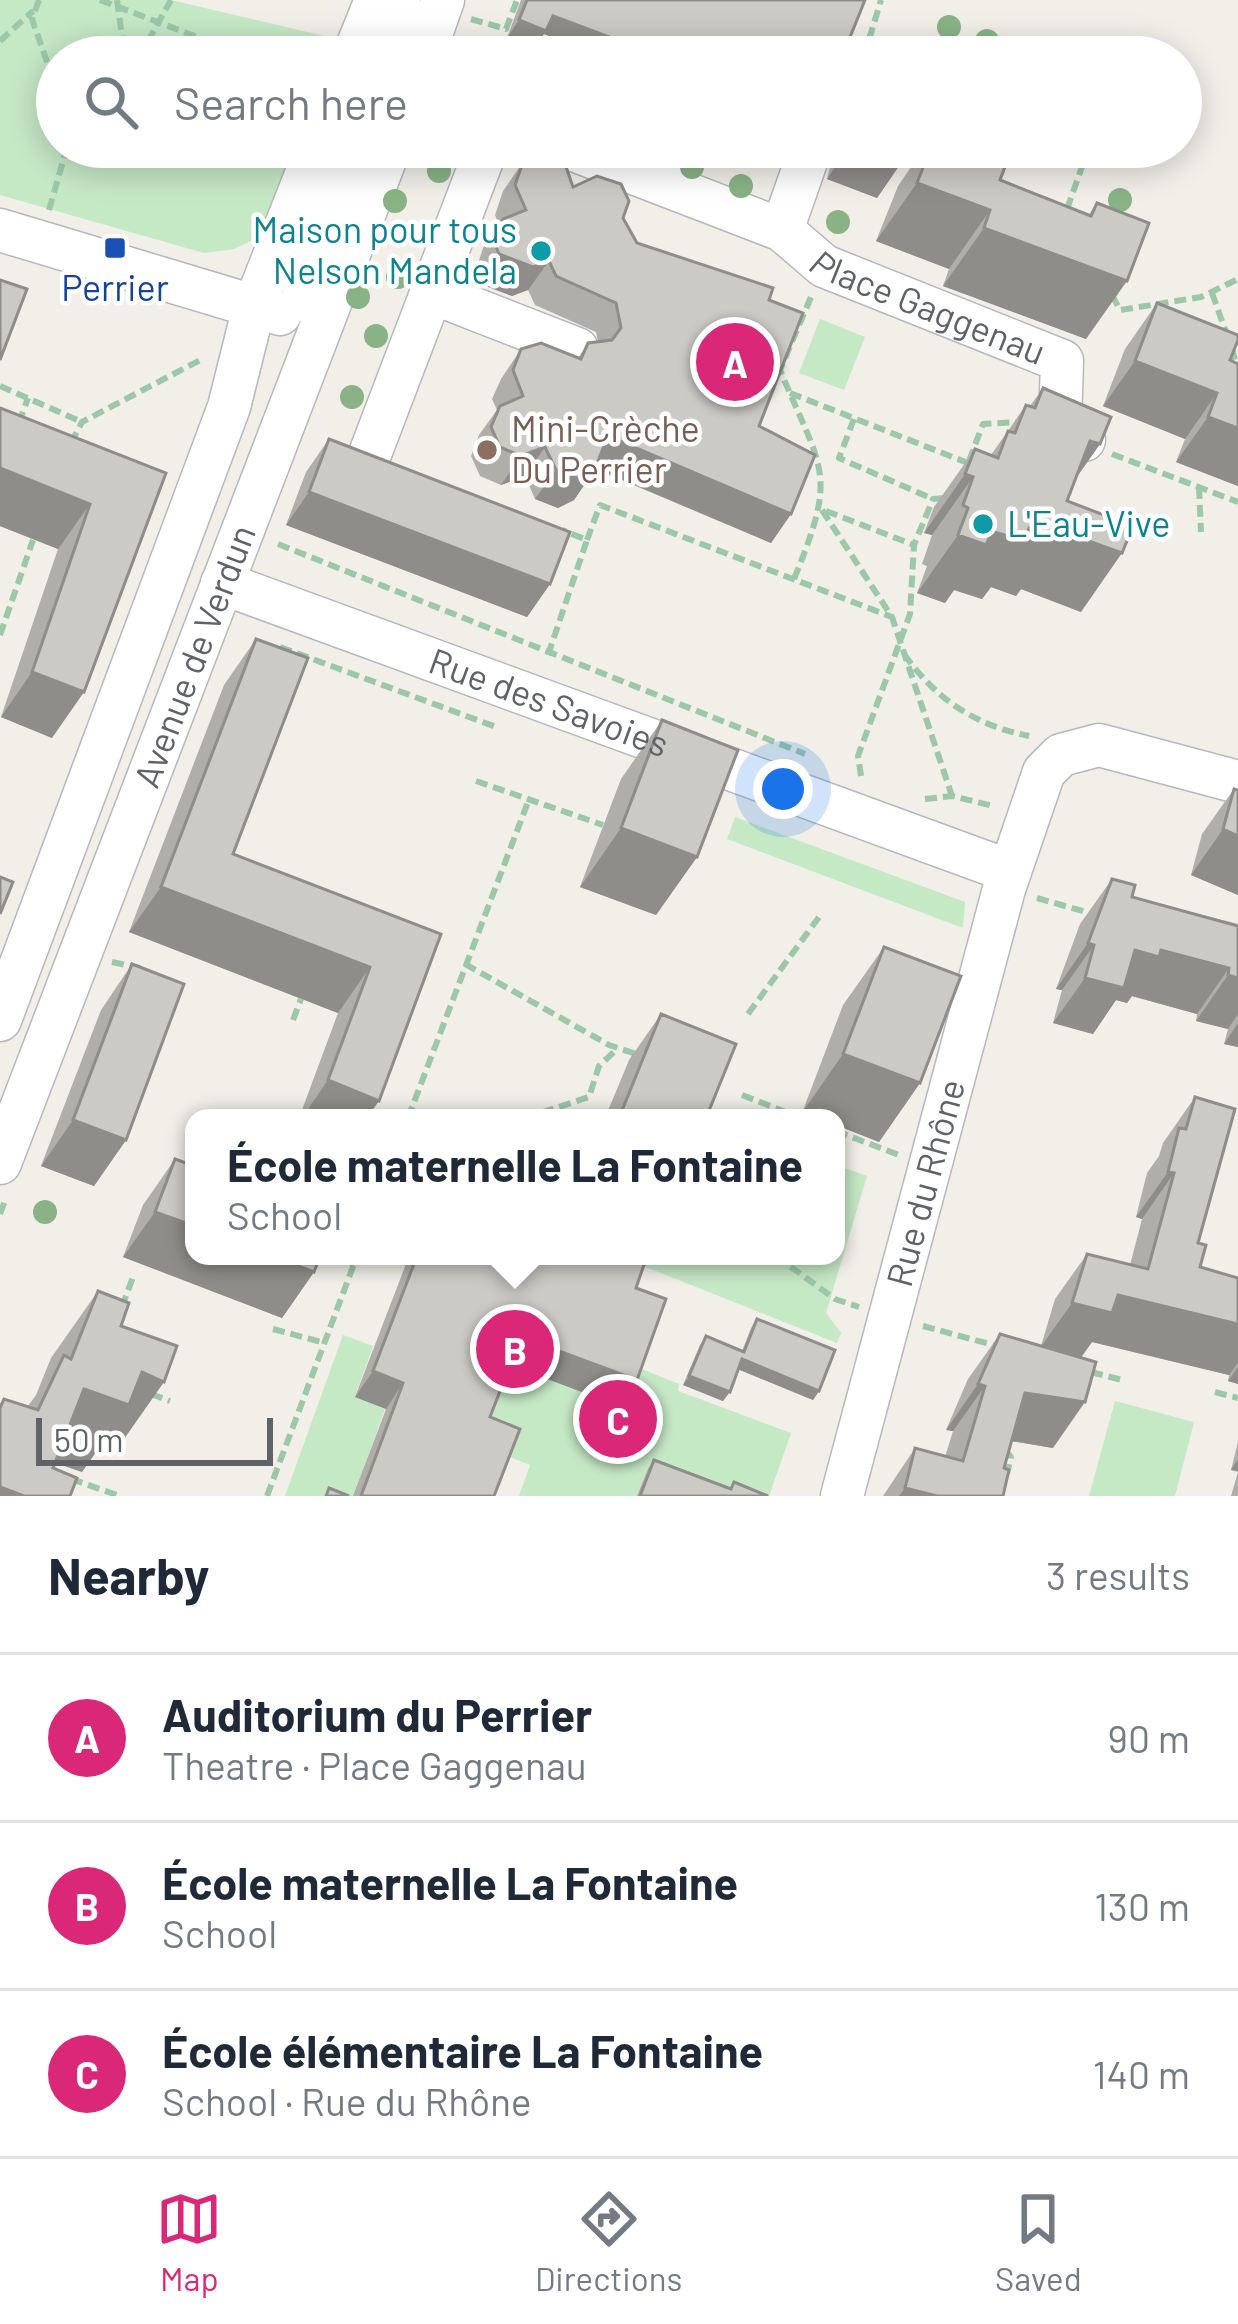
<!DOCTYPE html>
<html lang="en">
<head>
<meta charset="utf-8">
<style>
	body { margin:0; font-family:Barlow,sans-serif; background:#f2f2f3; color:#1f2937 }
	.scale { position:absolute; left:36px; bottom:30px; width:237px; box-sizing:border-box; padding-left:12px; border:6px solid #5f6368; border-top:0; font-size:33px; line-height:42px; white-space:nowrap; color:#5f6368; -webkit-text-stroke:9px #fff; paint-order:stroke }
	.you { position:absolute; left:783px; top:789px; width:42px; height:42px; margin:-30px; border:9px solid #fff; border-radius:50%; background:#1a73e8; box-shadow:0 0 0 18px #1a73e833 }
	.badge { display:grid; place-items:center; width:78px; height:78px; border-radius:50%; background:#db2777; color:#fff; font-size:39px; font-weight:700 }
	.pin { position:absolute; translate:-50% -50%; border:6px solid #fff; box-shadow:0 3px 12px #0006 }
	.popup { position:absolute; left:185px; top:1109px; width:660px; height:156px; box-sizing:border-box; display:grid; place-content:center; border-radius:24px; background:#fff; filter:drop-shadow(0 3px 9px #0005); font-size:39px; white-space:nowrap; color:#747a83 }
	.popup b { font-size:45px; color:#1f2937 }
	.popup::after { content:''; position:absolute; left:50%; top:100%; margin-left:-24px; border:24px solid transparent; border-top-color:#fff }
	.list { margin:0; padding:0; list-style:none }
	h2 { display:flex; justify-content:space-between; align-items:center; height:156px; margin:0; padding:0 48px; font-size:51px }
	h2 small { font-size:39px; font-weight:400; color:#747a83 }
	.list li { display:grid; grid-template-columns:78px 1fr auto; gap:36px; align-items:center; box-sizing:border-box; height:168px; padding:0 48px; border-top:3px solid #e0e1e3 }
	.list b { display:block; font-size:45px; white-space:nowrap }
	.list p { margin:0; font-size:39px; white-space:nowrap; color:#747a83 }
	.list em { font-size:39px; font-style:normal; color:#747a83 }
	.icon { flex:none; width:66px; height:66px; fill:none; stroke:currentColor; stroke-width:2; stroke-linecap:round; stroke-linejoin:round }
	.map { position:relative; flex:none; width:1238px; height:1496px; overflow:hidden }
	.search { position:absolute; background:#fff; box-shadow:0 6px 30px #0003; left:36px; right:36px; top:36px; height:132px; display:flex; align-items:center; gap:30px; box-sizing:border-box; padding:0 42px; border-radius:66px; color:#747a83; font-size:45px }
	.sheet { height:660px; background:#fff }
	nav { display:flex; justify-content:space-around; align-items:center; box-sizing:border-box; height:168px; border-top:3px solid #e0e1e3; background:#fff; font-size:33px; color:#747a83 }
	nav a { display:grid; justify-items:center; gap:6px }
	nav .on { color:#db2777 }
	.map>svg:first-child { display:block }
	.green { fill:#c5e8c5 }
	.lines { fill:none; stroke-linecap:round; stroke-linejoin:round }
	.minor-casing { stroke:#b5b8bc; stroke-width:45 }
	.path { stroke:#9cc7a9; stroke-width:6; stroke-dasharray:12 6; stroke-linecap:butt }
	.minor { stroke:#fff; stroke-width:42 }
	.tree { fill:#89b387 }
	.wall { fill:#afaea9 }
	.shaded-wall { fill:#8f8d8a }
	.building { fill:#cccac5; stroke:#8f8d8a; stroke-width:3 }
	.transit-dot { fill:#1a4fb4; stroke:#fff; stroke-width:4.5 }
	.culture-dot { fill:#0f9aa8; stroke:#fff; stroke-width:4.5 }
	.education-dot { fill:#8d6e63; stroke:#fff; stroke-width:4.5 }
	.labels { text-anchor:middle; stroke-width:9; stroke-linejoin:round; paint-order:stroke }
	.culture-label { font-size:36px; fill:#0d838f; stroke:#fff; text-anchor:end }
	.transit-label { font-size:36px; fill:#164399; stroke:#fff }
	.street-label { font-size:36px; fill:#5f6368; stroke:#fff }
	.education-label { font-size:36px; fill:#785e54; stroke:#fff; text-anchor:start }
</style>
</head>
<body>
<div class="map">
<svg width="1238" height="1496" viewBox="0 0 1238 1496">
	<rect width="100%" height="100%" fill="#f1efe8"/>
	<g class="green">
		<path d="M0,0H171L337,39L330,57H57V147H294L259,237L234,249L204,253L0,195Z"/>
		<path d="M820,319L865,337L844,390L799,373Z"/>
		<path d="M735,817L965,902L963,928L727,839Z"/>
		<path d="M836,1165L867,1176L826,1313L841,1333L837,1343L618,1256H836Z"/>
		<path d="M343,1335L373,1346L355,1396L385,1409L357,1486L381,1496H285Z"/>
		<path d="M503,1362L634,1366L679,1384L678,1391L791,1433L769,1496H519L530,1465L472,1442Z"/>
		<path d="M1115,1401L1194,1422L1175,1496H1089Z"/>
	</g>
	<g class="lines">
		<g class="minor-casing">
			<g id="minor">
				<path d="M353,57L376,0"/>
				<path d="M393,57L400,34L399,0"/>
				<path d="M423,57L443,0"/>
				<path id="s1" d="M566,147L782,230L824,266L1062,361L1060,424L1084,440"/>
				<path d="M0,230L280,314"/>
				<path d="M782,230L811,147"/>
				<path d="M431,292L577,349"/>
				<path d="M302,300L354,162"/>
				<path d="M368,459L487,147"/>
				<path id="s2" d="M222,583L1009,871"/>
				<path d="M0,1020L229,407L254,307L317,147"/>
				<path id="s3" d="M0,1163L390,147"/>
				<path id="s4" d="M842,1496L1004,889L1044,772L1061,755L1099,745L1238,782"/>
			</g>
		</g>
		<g class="path">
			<path d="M39,0L32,19L57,90"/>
			<path d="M100,0L250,57"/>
			<path d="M117,0L125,57"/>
			<path d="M471,19L506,29L517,0"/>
			<path d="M0,41L33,11"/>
			<path d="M864,56L881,0"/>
			<path d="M139,57L171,0"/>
			<path d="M1067,209L1089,147"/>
			<path d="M49,210L67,147"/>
			<path d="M1212,293L1227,335"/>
			<path d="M1112,295L1120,310L1201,297L1238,279"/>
			<path d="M1232,348L1238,372"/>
			<path d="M0,386L82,422"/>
			<path d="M790,393L968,463"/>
			<path d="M854,419L839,458L933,499"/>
			<path d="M19,423L28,398"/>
			<path d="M71,443L82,422L204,358"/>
			<path d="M1112,454L1238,502"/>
			<path d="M969,461L983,424L1020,422"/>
			<path d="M1199,487L1201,532"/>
			<path d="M822,510L892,617L952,796"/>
			<path d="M826,511L914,545"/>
			<path d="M587,540L600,505L892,617"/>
			<path d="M278,544L805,754"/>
			<path d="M794,579C838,472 823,473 780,370L811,297"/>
			<path d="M0,635L33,540"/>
			<path d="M280,647L496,727"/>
			<path d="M904,654C936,699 974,725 1029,736"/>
			<path d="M548,655L587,540L562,530"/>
			<path d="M861,776L858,756L910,614L914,545L933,499L944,498"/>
			<path d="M476,781L603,825"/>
			<path d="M925,799L952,796L993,806"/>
			<path d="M1037,898L1093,914"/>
			<path d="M112,962L140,968"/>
			<path d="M465,964L609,1045L636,1054"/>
			<path d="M748,1014L819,917"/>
			<path d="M293,1020L301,999"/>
			<path d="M742,1095L801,1118"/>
			<path d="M408,1118L528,802"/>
			<path d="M525,1118L589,1097L599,1066L618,1048"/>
			<path d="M836,1131L899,1155"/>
			<path d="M0,1214L6,1198"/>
			<path d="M776,1256L835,1299L859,1307"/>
			<path d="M122,1307L133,1277"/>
			<path d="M923,1326L997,1346"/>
			<path d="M273,1329L325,1343"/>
			<path d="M1091,1372L1122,1380"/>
			<path d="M1215,1392L1238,1398"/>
			<path d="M151,1394L170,1401"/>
			<path d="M1004,1449L1011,1457L1007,1474"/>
			<path d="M65,1496L71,1479L120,1496"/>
			<path d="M267,1496L357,1256"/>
		</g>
		<use href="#minor" class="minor"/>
	</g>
	<g class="tree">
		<circle cx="949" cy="27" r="12"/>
		<circle cx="987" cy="41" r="12"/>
		<circle cx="692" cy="167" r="12"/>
		<circle cx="439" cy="171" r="12"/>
		<circle cx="741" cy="186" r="12"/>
		<circle cx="1120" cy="200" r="12"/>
		<circle cx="395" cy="201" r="12"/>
		<circle cx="838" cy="222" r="12"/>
		<circle cx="398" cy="277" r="12"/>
		<circle cx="358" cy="297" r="12"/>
		<circle cx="376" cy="336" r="12"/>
		<circle cx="352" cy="397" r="12"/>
		<circle cx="45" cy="1212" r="12"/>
	</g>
	<g class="wall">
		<path d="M521,0H865L842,57H603L544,34L533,49L507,38Z"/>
		<path d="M835,147H912L877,198L827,179Z"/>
		<path d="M925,147H991L1000,180L1089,215L1097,203L1086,339L943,286L949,269L876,241L898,186Z"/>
		<path d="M523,162L573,187L623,218L637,243L769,300L759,426L791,514L771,543L595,469L574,500L558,508L535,499L525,476L501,485L480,476L471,456L479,435L497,410L492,399L501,379L521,349L578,358L588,343L598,342L596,332L535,305L528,290L512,296L478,283L475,273L483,248L499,225L495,215L503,191Z"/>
		<path d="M1157,303L1230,360L1238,486L1176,462L1185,439L1103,406L1125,349Z"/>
		<path d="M1043,388L1100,444L1074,481L1067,501L1081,612L1021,589L1016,596L991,587L982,599L954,590L945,603L917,593L927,566L922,564L932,535L924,533L934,507L975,449L991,455L1026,405L1030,406Z"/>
		<path d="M0,408L166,473L52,738L1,717L58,549L0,526Z"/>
		<path d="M329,439L550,584L527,617L286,525L306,472Z"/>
		<path d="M256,639L233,854L441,934L367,1118H299L338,1013L129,932L224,685Z"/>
		<path d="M662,720L697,857L656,915L580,887L621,779Z"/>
		<path d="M1234,789L1238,895L1191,875L1202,834Z"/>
		<path d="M1112,879L1132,897L1238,924V1047L1224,1044L1228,1029L1196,1021L1197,1014L1132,996L1127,1003L1116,1000L1093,1034L1053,1023L1062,990L1056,989L1080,924Z"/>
		<path d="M884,947L920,1083L879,1142L836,1125V1118H816L802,1113L843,1005Z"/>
		<path d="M132,964L126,1140L94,1186L41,1166L101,1010Z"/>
		<path d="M661,1014L706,1118H605L629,1060Z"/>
		<path d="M1195,1097L1200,1267L1238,1278V1384L1228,1381L1229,1375L1092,1342L1081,1357L1053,1448L1011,1441L1004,1468L1003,1496H883L915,1448L945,1457L953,1431L946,1430L968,1379L1000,1334L1041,1346L1055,1299L1087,1254L1130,1265L1142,1219L1136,1217L1147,1173L1159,1156L1163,1143Z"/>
		<path d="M175,1159L314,1272L282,1318L123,1257L143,1205Z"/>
		<path d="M409,1256H647L636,1288L619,1406L510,1365L490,1417L494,1496H353L386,1409L355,1397Z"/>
		<path d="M98,1291L121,1326L117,1449L103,1442L82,1472L55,1463L53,1468L0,1496V1404L4,1399L28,1406L36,1395L51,1358Z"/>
		<path d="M757,1319L819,1391L813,1400L738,1369L723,1401L683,1385L700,1345L706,1336L742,1351L751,1328Z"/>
		<path d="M1238,1442V1496H1231L1238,1472L1231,1470Z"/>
		<path d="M654,1460L730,1489L734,1482L768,1496H637L648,1469Z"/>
	</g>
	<g class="shaded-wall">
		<path d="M553,16L633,46L625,57H603L544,34L533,49L507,38L519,20Z"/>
		<path d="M756,50L774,57H751Z"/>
		<path d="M672,147H717L708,160Z"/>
		<path d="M849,147H912L877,198L827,179Z"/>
		<path d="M917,183L990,210L949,269L876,241Z"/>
		<path d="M984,228L1127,281L1086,339L943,286Z"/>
		<path d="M499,254L549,261L528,290L512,296L478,283Z"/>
		<path d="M1135,361L1217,393L1185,439L1103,406Z"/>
		<path d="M1208,417L1238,428V486L1176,462Z"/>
		<path d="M608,436L791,514L771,543L588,465Z"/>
		<path d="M1090,441L1100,444L1059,502Z"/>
		<path d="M545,447L525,476L501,485L521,456Z"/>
		<path d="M0,468L90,504L58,549L0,526Z"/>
		<path d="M556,470L594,471L574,500L558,508L535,499Z"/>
		<path d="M965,474L973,477L932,535L924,533Z"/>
		<path d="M309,492L550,584L527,617L286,525Z"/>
		<path d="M1029,528L1061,531L1122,553L1081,612L1021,589L1016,596L991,587L982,599L954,590L945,603L917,593L958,535Z"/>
		<path d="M32,672L84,692L52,738L1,717Z"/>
		<path d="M621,828L697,857L656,915L580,887Z"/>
		<path d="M1223,829L1238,836V895L1191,875Z"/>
		<path d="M161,887L370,967L338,1013L129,932Z"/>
		<path d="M1088,943L1094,945L1062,990L1056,989Z"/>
		<path d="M1135,950H1161L1229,968L1197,1014L1132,996L1127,1003L1116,1000L1093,1034L1053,1023L1085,978Z"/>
		<path d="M1228,975L1238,978V1014L1228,1029L1196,1021Z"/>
		<path d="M1238,1023V1047L1224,1044Z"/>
		<path d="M843,1054L920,1083L879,1142L836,1125V1118H816L802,1113Z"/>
		<path d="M328,1080L379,1101L367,1118H302Z"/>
		<path d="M73,1120L126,1140L94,1186L41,1166Z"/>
		<path d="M1168,1172L1174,1173L1142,1219L1136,1217Z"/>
		<path d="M155,1212L194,1226V1256H272L314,1272L282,1318L123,1257Z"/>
		<path d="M1118,1295L1238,1324V1363L1229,1375L1092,1342L1080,1359L1040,1348L1072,1303Z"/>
		<path d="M521,1337L637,1380L619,1406L503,1362Z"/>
		<path d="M742,1359L819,1391L813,1400L735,1368Z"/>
		<path d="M1238,1367V1384L1228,1381Z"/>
		<path d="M373,1371L403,1383L386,1409L355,1397Z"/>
		<path d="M142,1372L164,1382L117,1449L103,1442L82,1472L37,1456L84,1389Z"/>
		<path d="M689,1376L730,1392L723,1401L683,1385Z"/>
		<path d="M978,1384L985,1386L953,1431L946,1430Z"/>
		<path d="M1025,1393L1085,1402L1053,1448L993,1438Z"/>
		<path d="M1238,1459V1471L1231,1470Z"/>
		<path d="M0,1487L24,1496H0Z"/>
		<path d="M905,1488L937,1496H899Z"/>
	</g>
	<g class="building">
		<path d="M527,0H865L842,57H774L756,50L753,57H629L633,46L553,16L546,31L519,20Z"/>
		<path d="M888,47L914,57H885Z"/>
		<path d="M931,147H991L1010,154L1000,180L1091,216L1097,203L1149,223L1127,281L984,228L990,210L917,183Z"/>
		<path d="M541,154L565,164L573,187L597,176L621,184L629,201L623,218L637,243L773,288L769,300L803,313L759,426L815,455L791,514L608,436L594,471L579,479L556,470L545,447L521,456L500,447L491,427L500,406L523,396L513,370L521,349L541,343L581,359L588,343L612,340L621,328L616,303L556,276L549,261L533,267L499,254L495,244L503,219L526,210L515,185L523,162Z"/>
		<path d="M0,280L27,289L0,360Z"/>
		<path d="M1157,303L1238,335V340L1230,360L1238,364V428L1208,417L1217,393L1135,361Z"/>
		<path d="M1043,388L1111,417L1100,444L1090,441L1067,501L1133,526L1122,553L1061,531L1057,538L1029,528L1023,541L992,531L986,545L958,535L968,508L963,505L973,477L965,474L975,449L998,458L1008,431L1015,433L1026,405L1035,408Z"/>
		<path d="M0,408L166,473L84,692L32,672L90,504L0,468Z"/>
		<path d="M329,439L570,532L550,584L309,492Z"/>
		<path d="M256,639L308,658L233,854L441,934L379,1101L328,1080L370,967L161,887Z"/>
		<path d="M662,720L738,750L697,857L621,828Z"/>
		<path d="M1234,789L1238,790V836L1223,829Z"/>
		<path d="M0,877L13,882L0,914Z"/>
		<path d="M1112,879L1135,885L1132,897L1238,926V978L1228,975L1229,968L1161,950L1159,957L1135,950L1124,988L1085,978L1094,945L1088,943Z"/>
		<path d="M884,947L961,976L920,1083L843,1054Z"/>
		<path d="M132,964L184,984L126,1140L73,1120Z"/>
		<path d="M661,1014L736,1044L706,1118H619Z"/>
		<path d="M1195,1097L1235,1109L1198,1243L1206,1245L1200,1267L1238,1278V1324L1118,1295L1112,1313L1072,1303L1087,1254L1148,1269L1174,1173L1168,1172L1179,1128L1186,1129Z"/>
		<path d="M175,1159L194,1166V1226L155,1212Z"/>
		<path d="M272,1256H320L314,1272Z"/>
		<path d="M417,1256H647L636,1288L666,1299L637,1380L521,1337L490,1417L520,1429L494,1496H361L403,1383L373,1371Z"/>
		<path d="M98,1291L129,1303L121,1326L177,1346L164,1382L142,1372L129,1405L84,1389L53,1468L77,1478L70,1496H24L0,1487V1408L4,1399L38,1410L64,1355L71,1359Z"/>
		<path d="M757,1319L835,1350L819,1391L742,1359L730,1392L689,1376L706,1336L744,1352Z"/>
		<path d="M1000,1334L1096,1362L1085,1402L1025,1393L1004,1468L1009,1470L1003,1496H937L905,1488L915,1448L963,1461L985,1386L978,1384Z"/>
		<path d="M654,1460L731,1489L734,1482L768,1496H640Z"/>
		<path d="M329,1488L349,1496H326Z"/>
	</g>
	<rect class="transit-dot" x="103" y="236" width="24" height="24" rx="6"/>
	<g class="culture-dot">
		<circle cx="541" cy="251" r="12"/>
		<circle cx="983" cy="524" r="12"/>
	</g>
	<circle class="education-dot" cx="487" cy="450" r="12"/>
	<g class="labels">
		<g class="culture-label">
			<text x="517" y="243">Maison pour tous<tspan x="517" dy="41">Nelson Mandela</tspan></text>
			<text x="1007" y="537" text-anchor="start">L'Eau-Vive</text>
		</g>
		<g class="transit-label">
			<text x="115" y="301">Perrier</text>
		</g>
		<g class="street-label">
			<text dy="13" stroke="none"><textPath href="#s1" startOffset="399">Place Gaggenau</textPath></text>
			<text dy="13" stroke="none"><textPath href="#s3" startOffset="543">Avenue de Verdun</textPath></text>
			<text dy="13" stroke="none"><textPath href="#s2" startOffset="348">Rue des Savoies</textPath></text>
			<text dy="13" stroke="none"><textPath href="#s4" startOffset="324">Rue du Rhône</textPath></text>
		</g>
		<g class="education-label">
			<text x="511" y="442">Mini-Crèche<tspan x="511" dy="41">Du Perrier</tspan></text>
		</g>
	</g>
</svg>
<div class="scale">50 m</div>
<div class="you"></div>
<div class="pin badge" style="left:735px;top:362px">A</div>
<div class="pin badge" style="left:515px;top:1349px">B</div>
<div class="popup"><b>École maternelle La Fontaine</b>School</div>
<div class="pin badge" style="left:618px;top:1419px">C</div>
<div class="search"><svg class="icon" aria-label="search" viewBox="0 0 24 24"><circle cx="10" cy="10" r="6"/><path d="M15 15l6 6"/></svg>Search here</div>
</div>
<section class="sheet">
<h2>Nearby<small>3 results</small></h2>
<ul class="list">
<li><span class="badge">A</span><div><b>Auditorium du Perrier</b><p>Theatre · Place Gaggenau</p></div><em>90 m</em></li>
<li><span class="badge">B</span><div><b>École maternelle La Fontaine</b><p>School</p></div><em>130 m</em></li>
<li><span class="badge">C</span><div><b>École élémentaire La Fontaine</b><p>School · Rue du Rhône</p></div><em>140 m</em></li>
</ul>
</section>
<nav>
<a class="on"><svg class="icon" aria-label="map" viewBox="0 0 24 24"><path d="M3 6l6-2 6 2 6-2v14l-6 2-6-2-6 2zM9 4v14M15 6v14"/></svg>Map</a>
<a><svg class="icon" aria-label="directions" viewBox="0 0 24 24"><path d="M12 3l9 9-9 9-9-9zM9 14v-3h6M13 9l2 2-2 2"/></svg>Directions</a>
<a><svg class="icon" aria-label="saved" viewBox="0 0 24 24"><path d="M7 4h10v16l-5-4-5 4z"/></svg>Saved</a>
</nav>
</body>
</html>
